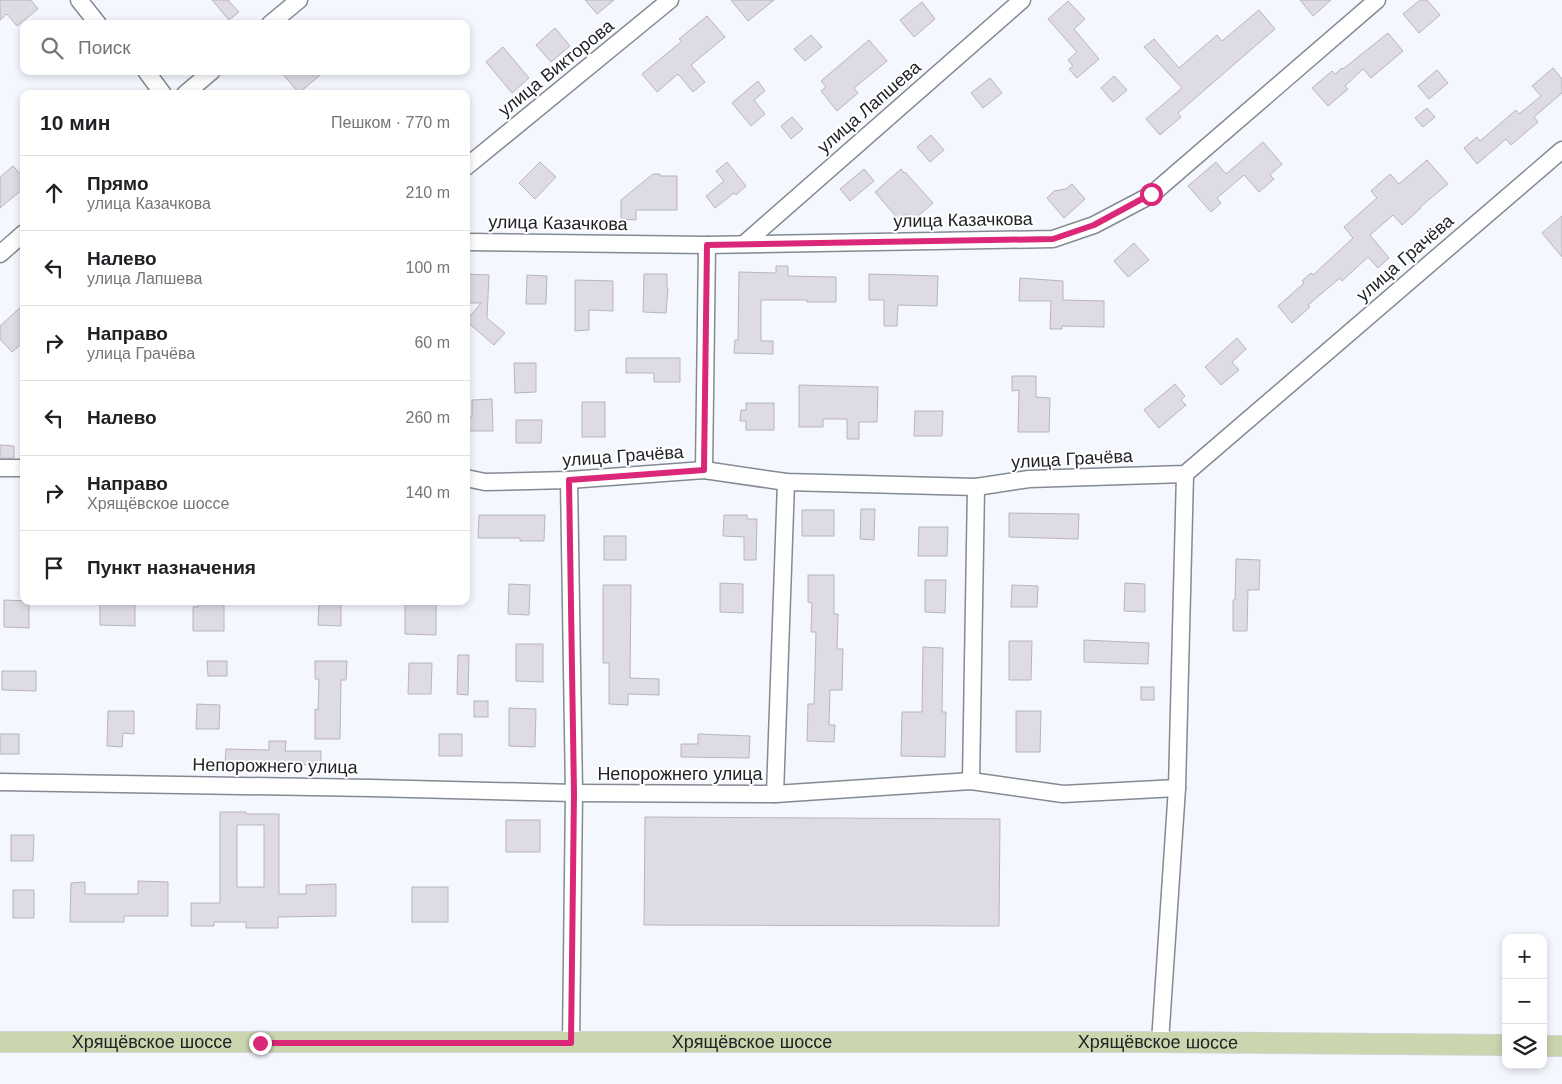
<!DOCTYPE html>
<html lang="ru">
<head>
<meta charset="utf-8">
<style>
	body { margin:0; font-family:Helvetica,sans-serif; background:#f6f6f6; color:#202124 }
	.controls { position:absolute; right:15px; bottom:15px; display:grid; overflow:hidden; border-radius:10px; box-shadow:0 2px 8px #0003 }
	.controls button { width:45px; height:45px; display:grid; place-items:center; padding:0; border:0; border-bottom:1px solid #e0e0e0; background:#fff; color:#202124; font:25px sans-serif }
	.stop { position:absolute; width:15px; height:15px; margin:-11px; border:4px solid #db2777; border-radius:50%; background:#fff }
	.stop.end { background:#db2777; border-color:#fff; box-shadow:0 1px 5px #0008 }
	.list { margin:0; padding:0; list-style:none }
	h2 { display:flex; justify-content:space-between; align-items:center; height:65px; margin:0; padding:0 20px; font-size:21px }
	h2 small { font-size:16px; font-weight:400; color:#757577 }
	.list li { display:grid; grid-template-columns:32px 1fr auto; gap:15px; align-items:center; box-sizing:border-box; height:75px; padding:0 20px; border-top:1px solid #e0e0e0 }
	.list b { display:block; font-size:19px; white-space:nowrap }
	.list p { margin:0; font-size:16px; white-space:nowrap; color:#757577 }
	.list em { font-size:16px; font-style:normal; color:#757577 }
	.icon { flex:none; width:28px; height:28px; fill:none; stroke:currentColor; stroke-width:2; stroke-linecap:round; stroke-linejoin:round }
	.map { position:relative; flex:none; width:1562px; height:1084px; overflow:hidden }
	.search { position:absolute; background:#fff; box-shadow:0 2px 8px #0003; left:20px; top:20px; width:450px; height:55px; display:flex; align-items:center; gap:12px; box-sizing:border-box; padding:0 18px; border-radius:10px; color:#757577; font-size:19px }
	.panel { position:absolute; background:#fff; box-shadow:0 2px 8px #0003; left:20px; top:90px; width:450px; height:515px; border-radius:10px }
	.map>svg:first-child { display:block }
	.building { fill:#dfdbe5; stroke:#b8b4be; fill-rule:evenodd }
	.lines { fill:none; stroke-linecap:round; stroke-linejoin:round }
	.minor-casing { stroke:#848a93; stroke-width:19 }
	.major-casing { stroke:#d3d3d4; stroke-width:22 }
	.minor { stroke:#fff; stroke-width:16 }
	.major { stroke:#c9d6ae; stroke-width:20 }
	.route { stroke:#db2777; stroke-width:6 }
	.labels { text-anchor:middle; stroke-width:4; stroke-linejoin:round; paint-order:stroke }
	.street-label { font-size:18px; fill:#212327; stroke:#fff }
</style>
</head>
<body>
<div class="map">
<svg width="1562" height="1084" viewBox="0 0 1562 1084">
	<rect width="100%" height="100%" fill="#f4f8fe"/>
	<g class="building">
		<path d="M0,0H31L38,9L17,26L7,14L0,20Z"/>
		<path d="M212,0H228L239,12L229,20Z"/>
		<path d="M585,0H614L597,14Z"/>
		<path d="M731,0H774L748,21Z"/>
		<path d="M1300,0H1331L1313,16Z"/>
		<path d="M1420,0H1427L1440,15L1419,33L1403,14Z"/>
		<path d="M1068,1L1085,19L1074,29L1099,59L1077,78L1069,69L1073,66L1068,60L1077,52L1048,19Z"/>
		<path d="M922,2L935,19L914,37L900,20Z"/>
		<path d="M1259,10L1275,29L1178,113L1181,117L1160,135L1146,119L1182,88L1144,47L1154,39L1179,68L1217,35L1222,41Z"/>
		<path d="M707,16L725,37L691,65L705,82L693,92L678,74L657,92L642,74L682,41L679,39Z"/>
		<path d="M555,28L570,46L551,62L536,45Z"/>
		<path d="M1388,33L1403,51L1371,78L1363,69L1345,86L1348,89L1328,106L1312,88L1332,71L1335,74L1342,68L1343,69Z"/>
		<path d="M811,35L822,47L805,61L794,49Z"/>
		<path d="M869,40L887,61L854,88L858,93L837,111L821,91L826,87L821,81Z"/>
		<path d="M503,47L529,78L512,93L486,62Z"/>
		<path d="M1553,68L1562,79V93L1534,117L1538,122L1511,145L1506,139L1477,164L1464,148L1477,137L1480,141L1516,110L1519,114L1541,96L1532,86Z"/>
		<path d="M1437,70L1448,83L1429,99L1418,86Z"/>
		<path d="M280,71H325L299,93Z"/>
		<path d="M1114,76L1127,90L1113,102L1101,88Z"/>
		<path d="M990,78L1002,93L983,108L971,93Z"/>
		<path d="M758,81L765,91L754,100L765,114L751,126L732,103Z"/>
		<path d="M1427,108L1435,117L1423,127L1415,118Z"/>
		<path d="M792,117L803,129L791,139L781,126Z"/>
		<path d="M931,135L944,150L930,162L917,147Z"/>
		<path d="M1263,142L1282,164L1270,175L1274,179L1259,192L1244,175L1217,198L1221,203L1211,212L1188,186L1216,162L1226,174Z"/>
		<path d="M1427,160L1448,184L1420,207L1421,208L1402,225L1393,215L1370,235L1389,258L1378,268L1368,257L1342,281L1340,278L1308,305L1310,307L1292,323L1278,306L1304,283L1302,281L1311,273L1313,275L1353,238L1344,227L1377,198L1371,191L1390,174L1399,184Z"/>
		<path d="M540,162L556,177L535,199L519,183Z"/>
		<path d="M727,162L746,186L736,195L734,193L715,208L706,196L724,181L716,171Z"/>
		<path d="M13,166L24,178V188L0,208V177Z"/>
		<path d="M864,169L874,181L850,201L840,189Z"/>
		<path d="M901,169L904,173L905,172L933,203L916,218L911,216L909,217L906,214L899,220L875,192Z"/>
		<path d="M653,174H660V176H677V210H636V220L621,219V200Z"/>
		<path d="M1072,184L1085,199L1064,218L1047,198L1054,191L1066,189Z"/>
		<path d="M1562,216V257L1542,233Z"/>
		<path d="M1134,243L1149,260L1128,277L1114,261Z"/>
		<path d="M776,266H788V276L836,277V302H807V300H761V341H773V354L734,353L735,340H738L739,272L776,273Z"/>
		<path d="M466,274L489,275L487,318L505,333L494,345L466,321L481,303H466Z"/>
		<path d="M644,274H667V288H668L666,313L643,312Z"/>
		<path d="M869,274L938,276L937,306L898,305L897,326H884V300H869Z"/>
		<path d="M527,275L547,276L546,304H526Z"/>
		<path d="M1020,278L1063,281V300L1104,301V327L1062,326V329H1050L1051,301H1019Z"/>
		<path d="M575,280L613,281V311L589,310V330L575,331Z"/>
		<path d="M24,304V342L12,352L0,339V326Z"/>
		<path d="M1237,338L1246,349L1232,362L1239,370L1221,385L1205,367Z"/>
		<path d="M626,358H680V382H654V373H626Z"/>
		<path d="M514,363H536V392L515,393Z"/>
		<path d="M1012,376H1036V397L1050,398L1049,432H1018L1019,390L1012,391Z"/>
		<path d="M1175,384L1185,396L1181,400L1186,405L1159,428L1144,410Z"/>
		<path d="M799,385L878,387L877,422H859V439H847V419H823V427H799Z"/>
		<path d="M492,399L493,431H466V417H472V400Z"/>
		<rect x="582" y="402" width="23" height="35"/>
		<path d="M746,403H774V430H746V421H740L741,410H746Z"/>
		<path d="M915,411H943L942,436H914Z"/>
		<path d="M516,420H542L541,443H516Z"/>
		<path d="M0,445L14,446V458H0Z"/>
		<path d="M861,509H875L874,540L860,539Z"/>
		<rect x="802" y="510" width="32" height="26"/>
		<path d="M1009,513L1079,514L1078,539L1009,537Z"/>
		<path d="M479,515H545L544,541H520V538H478Z"/>
		<path d="M724,515H747V519H757L756,560H744V537L723,536Z"/>
		<path d="M919,527H948L947,556H918Z"/>
		<rect x="604" y="536" width="22" height="24"/>
		<path d="M1236,559L1260,560L1259,590H1248L1247,631H1233V600H1235Z"/>
		<path d="M808,575H834V614H838L837,649H843L842,690H830L829,725H835L834,742L807,741L808,704H814L816,632H811L812,603L808,602Z"/>
		<path d="M925,580H946L945,613L925,612Z"/>
		<path d="M720,583L743,584V613L720,612Z"/>
		<path d="M1125,583L1145,584V612L1124,611Z"/>
		<path d="M509,584L530,585L529,615L508,614Z"/>
		<path d="M603,585H631L630,678L659,679V695L628,694V705L609,704V663H603Z"/>
		<path d="M1012,585L1038,586L1037,607H1011Z"/>
		<path d="M4,600L29,601V628L4,627Z"/>
		<path d="M100,601H135V626L100,625Z"/>
		<path d="M198,601H224V631H193V607H198Z"/>
		<path d="M319,601H341V626L318,625Z"/>
		<path d="M405,601H436V635L405,634Z"/>
		<path d="M1084,640L1149,643L1148,664L1084,662Z"/>
		<path d="M1009,641H1032L1031,680H1009Z"/>
		<path d="M516,644H543V682L516,681Z"/>
		<path d="M923,647L943,648L942,712H946L945,757L901,756L902,712H922Z"/>
		<path d="M458,655H469L468,695L457,694Z"/>
		<path d="M207,661H227V676H208Z"/>
		<path d="M315,661H347L346,680H341L340,739H315V709L318,710L319,679H315Z"/>
		<path d="M409,663H432L431,694H408Z"/>
		<path d="M2,671H36V691L2,690Z"/>
		<rect x="1141" y="687" width="13" height="13"/>
		<rect x="474" y="701" width="14" height="16"/>
		<path d="M197,704L220,705L219,729H196Z"/>
		<path d="M509,708L536,709L535,747L509,746Z"/>
		<path d="M108,711H134V734L123,733L122,747L107,746Z"/>
		<path d="M1016,711H1041L1040,752H1016Z"/>
		<rect x="0" y="734" width="19" height="20"/>
		<rect x="439" y="734" width="23" height="22"/>
		<path d="M698,734L750,736L749,758L681,757V744H698Z"/>
		<path d="M269,741H286L285,751H321V765L225,763L226,749L269,750Z"/>
		<path d="M220,812H246V814H279V894H306V885L336,884V916L278,917V928H246V922H214V926H191V903H220ZM237,825H264V887H237Z"/>
		<path d="M645,817L1000,819L999,926L644,925Z"/>
		<rect x="506" y="820" width="34" height="32"/>
		<path d="M11,835H34L33,861H11Z"/>
		<path d="M138,881L168,882V916H124V922H70L71,883L85,882V894H138Z"/>
		<rect x="412" y="887" width="36" height="35"/>
		<rect x="13" y="890" width="21" height="28"/>
	</g>
	<g class="lines">
		<g class="minor-casing">
			<g id="minor">
				<path d="M79,0L98,24"/>
				<path d="M270,24L299,0"/>
				<path d="M146,71L163,94"/>
				<path d="M185,94L212,71"/>
				<path d="M466,167L670,0"/>
				<path d="M466,242L707,245L1053,239L1094,225L1151,195L1377,0"/>
				<path d="M744,244L1022,0"/>
				<path d="M0,254L24,233"/>
				<path d="M0,468H24"/>
				<path d="M704,470L707,245"/>
				<path d="M466,478L485,482L569,480L704,470L786,482L976,487L1029,479L1185,474L1562,150"/>
				<path d="M569,480L574,793L571,1043"/>
				<path d="M971,781L976,487"/>
				<path d="M0,782L371,788L574,793L775,794L971,781L1063,794L1177,788"/>
				<path d="M775,794L786,482"/>
				<path d="M1160,1042L1177,788L1185,474"/>
			</g>
		</g>
		<g class="major-casing">
			<g id="major">
				<path id="s1" d="M0,1042H1160L1506,1045"/>
				<path d="M1543,1046H1562"/>
			</g>
		</g>
		<use href="#minor" class="minor"/>
		<use href="#major" class="major"/>
	</g>
	<g class="lines">
		<path class="route" d="M260,1043H571L574,793L569,480L704,470L707,245L1053,239L1094,225L1151,194"/>
	</g>
	<g class="labels">
		<g class="street-label">
			<text transform="translate(556 68) rotate(-39)" y="6">улица Викторова</text>
			<text transform="translate(869 107) rotate(-41)" y="6">улица Лапшева</text>
			<text transform="translate(963 220) rotate(-1)" y="6">улица Казачкова</text>
			<text transform="translate(558 223) rotate(1)" y="6">улица Казачкова</text>
			<text transform="translate(1405 258) rotate(-41)" y="6">улица Грачёва</text>
			<text transform="translate(623 456) rotate(-4)" y="6">улица Грачёва</text>
			<text transform="translate(1072 459) rotate(-3)" y="6">улица Грачёва</text>
			<text transform="translate(275 766) rotate(1)" y="6">Непорожнего улица</text>
			<text x="680" y="780">Непорожнего улица</text>
			<text dy="6" stroke="none"><textPath href="#s1" startOffset="152">Хрящёвское шоссе</textPath></text>
			<text dy="6" stroke="none"><textPath href="#s1" startOffset="752">Хрящёвское шоссе</textPath></text>
			<text dy="6" stroke="none"><textPath href="#s1" startOffset="1158">Хрящёвское шоссе</textPath></text>
		</g>
	</g>
</svg>
<div class="controls">
<button>+</button>
<button>−</button>
<button><svg class="icon" aria-label="layers" viewBox="0 0 24 24"><path d="M12 4l9 5-9 5-9-5zM3 14l9 5 9-5"/></svg></button>
</div>
<div class="stop" style="left:1151px;top:194px"></div>
<div class="stop end" style="left:260px;top:1043px"></div>
<div class="search"><svg class="icon" aria-label="search" viewBox="0 0 24 24"><circle cx="10" cy="10" r="6"/><path d="M15 15l6 6"/></svg>Поиск</div>
<section class="panel">
<h2>10 мин<small>Пешком · 770 m</small></h2>
<ul class="list">
<li><svg class="icon" aria-label="ahead" viewBox="0 0 24 24"><path d="M12 20V5M6 11l6-6 6 6"/></svg><div><b>Прямо</b><p>улица Казачкова</p></div><em>210 m</em></li>
<li><svg class="icon" aria-label="left" viewBox="0 0 24 24"><path d="M17 20v-9H6M10 6l-5 5 5 5"/></svg><div><b>Налево</b><p>улица Лапшева</p></div><em>100 m</em></li>
<li><svg class="icon" aria-label="right" viewBox="0 0 24 24"><path d="M7 20v-9h11M14 6l5 5-5 5"/></svg><div><b>Направо</b><p>улица Грачёва</p></div><em>60 m</em></li>
<li><svg class="icon" aria-label="left" viewBox="0 0 24 24"><path d="M17 20v-9H6M10 6l-5 5 5 5"/></svg><div><b>Налево</b></div><em>260 m</em></li>
<li><svg class="icon" aria-label="right" viewBox="0 0 24 24"><path d="M7 20v-9h11M14 6l5 5-5 5"/></svg><div><b>Направо</b><p>Хрящёвское шоссе</p></div><em>140 m</em></li>
<li><svg class="icon" aria-label="arrive" viewBox="0 0 24 24"><path d="M6 21V4h12l-3 4 3 4H6"/></svg><div><b>Пункт назначения</b></div></li>
</ul>
</section>
</div>
</body>
</html>
